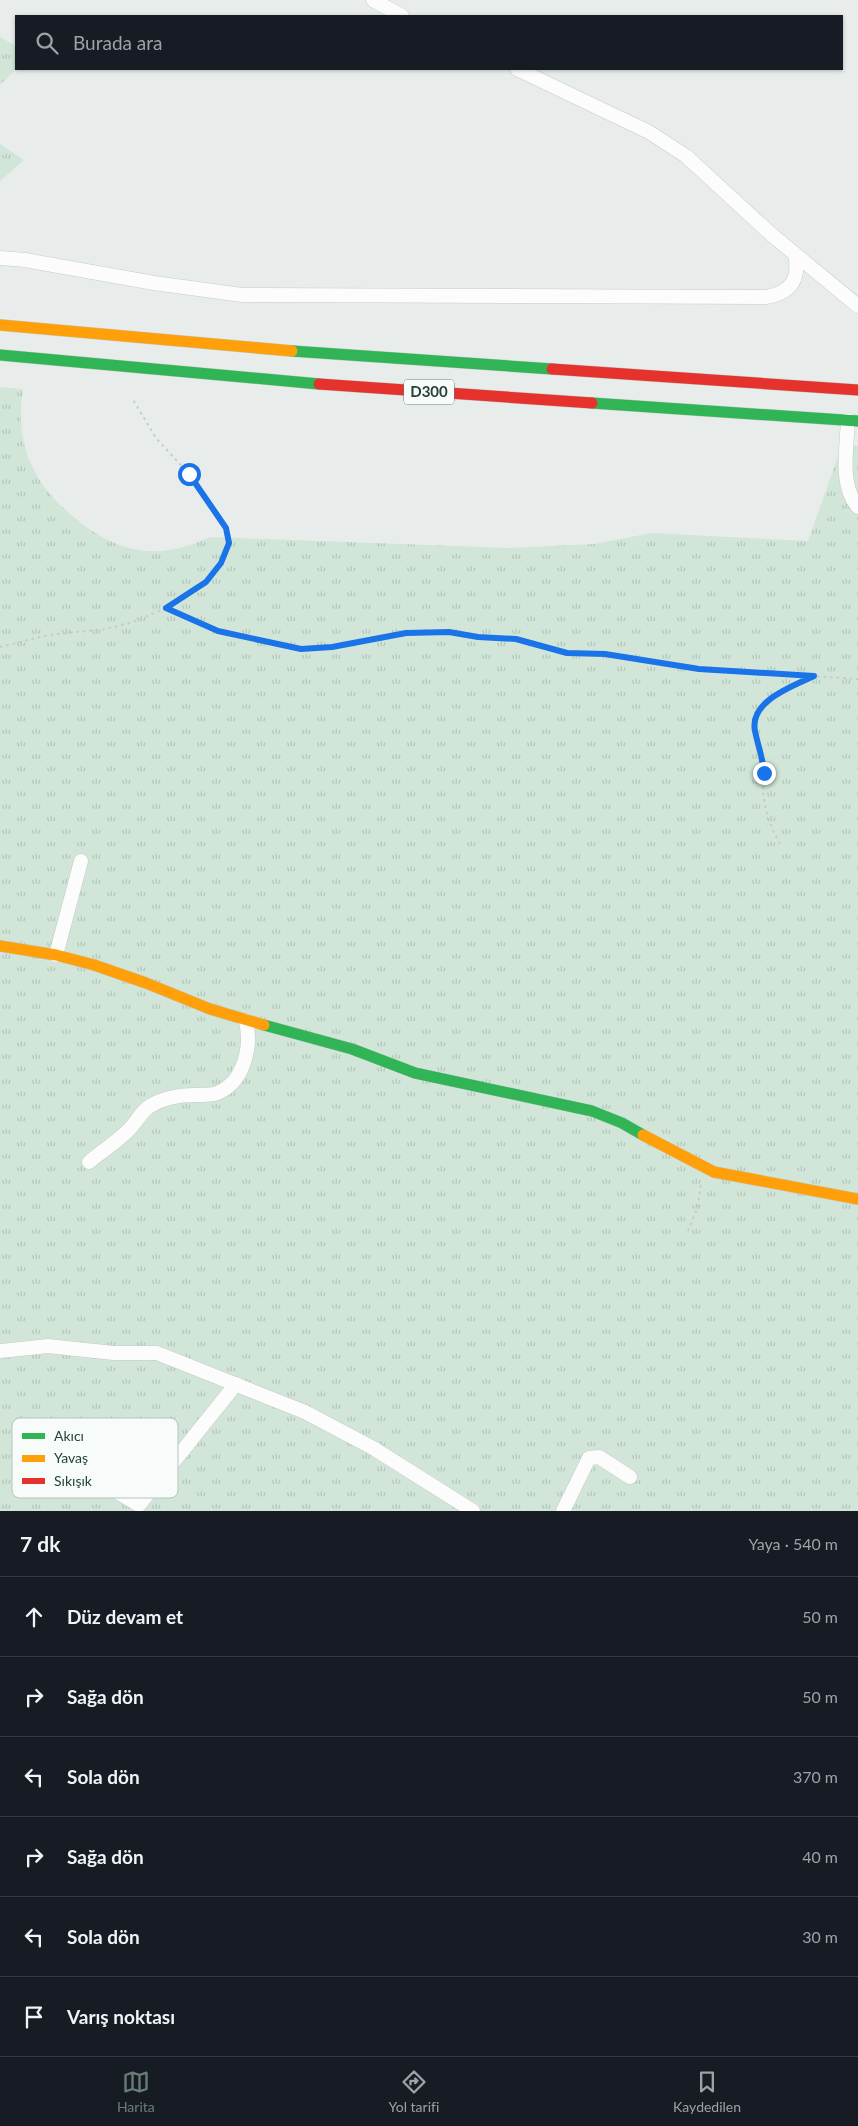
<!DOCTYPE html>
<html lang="tr">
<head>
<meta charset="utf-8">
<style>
	body { margin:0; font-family:Lato,sans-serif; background:#242831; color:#f1f3f6 }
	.stop { position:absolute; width:15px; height:15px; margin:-11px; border:4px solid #1a73e8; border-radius:50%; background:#fff }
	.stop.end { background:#1a73e8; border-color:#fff; box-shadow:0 1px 5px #0008 }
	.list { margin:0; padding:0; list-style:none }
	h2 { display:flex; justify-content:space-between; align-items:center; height:65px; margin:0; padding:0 20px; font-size:21px }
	h2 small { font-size:16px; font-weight:400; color:#9ea1a6 }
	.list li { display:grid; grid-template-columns:32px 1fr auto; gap:15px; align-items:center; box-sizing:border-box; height:80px; padding:0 20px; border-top:1px solid #363941 }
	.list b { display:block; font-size:19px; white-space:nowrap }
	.list em { font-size:16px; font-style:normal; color:#9ea1a6 }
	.icon { flex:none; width:28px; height:28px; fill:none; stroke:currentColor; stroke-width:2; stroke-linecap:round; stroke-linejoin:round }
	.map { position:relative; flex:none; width:858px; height:1511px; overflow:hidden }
	.search { position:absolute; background:#171b24; box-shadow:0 1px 4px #0004; left:15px; right:15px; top:15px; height:55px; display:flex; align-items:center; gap:12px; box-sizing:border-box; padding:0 18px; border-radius:0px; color:#9ea1a6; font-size:19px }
	.sheet { height:545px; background:#171b24 }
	nav { display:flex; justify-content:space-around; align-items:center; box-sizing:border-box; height:70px; border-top:1px solid #363941; background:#171b24; font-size:14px; color:#9ea1a6 }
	nav a { display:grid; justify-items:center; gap:2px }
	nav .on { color:#697e78 }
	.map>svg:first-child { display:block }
	.grass { fill:url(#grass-tufts) }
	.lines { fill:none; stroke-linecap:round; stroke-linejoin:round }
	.street-casing { stroke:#c5cac8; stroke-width:15 }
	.fast-casing { stroke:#c3cbc8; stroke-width:12 }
	.slow-casing { stroke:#c3cbc8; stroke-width:12 }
	.jam-casing { stroke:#c3cbc8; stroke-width:12 }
	.path { stroke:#c3ccca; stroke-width:2; stroke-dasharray:2.5 4; stroke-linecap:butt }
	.street { stroke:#fcfcfc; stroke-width:14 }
	.fast { stroke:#30b455; stroke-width:11 }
	.slow { stroke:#ff9f0a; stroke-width:11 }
	.jam { stroke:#e5322d; stroke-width:11 }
	.route { stroke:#1a73e8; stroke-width:6 }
	.labels { text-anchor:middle; stroke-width:4; stroke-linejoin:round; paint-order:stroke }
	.shield { fill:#f7fbf9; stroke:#637a73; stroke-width:1 }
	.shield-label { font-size:15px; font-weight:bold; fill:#24423a }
	.key { fill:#f7fbf9; stroke:#b8c4c0; stroke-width:1 }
	.key-label { font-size:14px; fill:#24423a }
</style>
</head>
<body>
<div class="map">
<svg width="858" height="1511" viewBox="0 0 858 1511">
	<defs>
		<pattern id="grass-tufts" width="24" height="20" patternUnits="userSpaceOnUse" patternTransform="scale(1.25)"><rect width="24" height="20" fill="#d1e6d8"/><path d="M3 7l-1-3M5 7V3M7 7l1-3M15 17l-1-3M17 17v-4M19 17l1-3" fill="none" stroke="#b3c6ba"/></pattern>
	</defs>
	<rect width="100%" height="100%" fill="#e8edeb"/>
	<g class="grass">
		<path d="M0,37L16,46V69L0,85Z"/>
		<path d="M0,144L24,160L0,181Z"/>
		<path d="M0,387L23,389C15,441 30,479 70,514C114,552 155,563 210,537L508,548L595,544L651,533L808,541L842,445L858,446V1511H0Z"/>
	</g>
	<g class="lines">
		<g class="street-casing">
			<g id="street">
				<path d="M373,0L402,16"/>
				<path d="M517,69L649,132L686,156L772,235L858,306"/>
				<path d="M0,258L25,260L154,283L242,295L766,297C792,293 800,278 795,254"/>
				<path d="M848,420C847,447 839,485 858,507"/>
				<path d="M56,955L81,861"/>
				<path d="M89,1162C102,1151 123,1138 133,1125C139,1118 142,1111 150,1106C163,1098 180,1095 195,1095C201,1095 207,1095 214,1094C244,1085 252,1047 246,1021"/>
				<path d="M0,1351L48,1346L114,1353H157L305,1412L373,1448L473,1511"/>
				<path d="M83,1472L139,1505L236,1384"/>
				<path d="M563,1511L589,1458L599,1457L630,1477"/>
			</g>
		</g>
		<g class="fast-casing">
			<g id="fast">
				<path d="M292,351L552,369"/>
				<path d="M0,355L319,384"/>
				<path d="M592,403L858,421"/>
				<path d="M264,1025L352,1049L415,1073L592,1111L622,1123L643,1135"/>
			</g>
		</g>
		<g class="slow-casing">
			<g id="slow">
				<path d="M0,325L292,351"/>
				<path d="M0,946L56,955L94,965L146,983L210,1009L264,1025"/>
				<path d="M643,1135L714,1172L858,1199"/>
			</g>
		</g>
		<g class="jam-casing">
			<g id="jam">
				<path d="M552,369L858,390"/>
				<path d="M319,384L592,403"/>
			</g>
		</g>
		<g class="path">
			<path d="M166,608L218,631L301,649L333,647L406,633L449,632L478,637L516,639L567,653L622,657L699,669L858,679"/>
			<path d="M0,647L48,635L106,629L133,622L166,608L190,594L206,582L221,563L229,543L226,528L189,474L156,438L132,398"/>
			<path d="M780,844C770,826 763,807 763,786C763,777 764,768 763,759C760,742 750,727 759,711C770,693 796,685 813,676"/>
			<path d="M688,1231L698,1206L701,1183"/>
		</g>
		<use href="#street" class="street"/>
		<use href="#fast" class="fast"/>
		<use href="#slow" class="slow"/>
		<use href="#jam" class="jam"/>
	</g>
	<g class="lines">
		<path class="route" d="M189,474L226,528L229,543L221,563L206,582L166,608L218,631L301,649L332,647L406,633L449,632L478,637L516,639L567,653L605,654L699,669L814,676C793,686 749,701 755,731C758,746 763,758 764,773"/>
	</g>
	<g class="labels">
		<rect class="shield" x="404" y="379.5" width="50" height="25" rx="4"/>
		<g class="shield-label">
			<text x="429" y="397">D300</text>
		</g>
	</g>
	<rect x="12" y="1418" width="166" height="80" rx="8" class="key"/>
	<rect x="22" y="1433" width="23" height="6" fill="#30b455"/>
	<rect x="22" y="1455" width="23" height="7" fill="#ff9f0a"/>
	<rect x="22" y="1478" width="23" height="6" fill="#e5322d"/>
	<g class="key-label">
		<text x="54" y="1441">Akıcı</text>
		<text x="54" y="1463">Yavaş</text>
		<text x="54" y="1486">Sıkışık</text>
	</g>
</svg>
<div class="stop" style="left:189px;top:474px"></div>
<div class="stop end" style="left:764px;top:773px"></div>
<div class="search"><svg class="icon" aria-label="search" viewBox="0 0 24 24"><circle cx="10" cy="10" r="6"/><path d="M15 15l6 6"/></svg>Burada ara</div>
</div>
<section class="sheet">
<h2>7 dk<small>Yaya · 540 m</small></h2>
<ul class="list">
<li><svg class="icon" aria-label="ahead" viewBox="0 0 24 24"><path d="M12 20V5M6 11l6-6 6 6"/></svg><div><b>Düz devam et</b></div><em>50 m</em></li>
<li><svg class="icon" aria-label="right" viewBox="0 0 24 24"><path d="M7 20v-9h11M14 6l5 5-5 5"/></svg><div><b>Sağa dön</b></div><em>50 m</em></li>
<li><svg class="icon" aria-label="left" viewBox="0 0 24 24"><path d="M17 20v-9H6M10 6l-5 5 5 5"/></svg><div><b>Sola dön</b></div><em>370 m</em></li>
<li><svg class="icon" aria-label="right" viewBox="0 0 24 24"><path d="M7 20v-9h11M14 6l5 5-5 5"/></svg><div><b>Sağa dön</b></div><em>40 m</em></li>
<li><svg class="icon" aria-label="left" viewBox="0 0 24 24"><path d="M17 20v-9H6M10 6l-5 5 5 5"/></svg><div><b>Sola dön</b></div><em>30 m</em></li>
<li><svg class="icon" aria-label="arrive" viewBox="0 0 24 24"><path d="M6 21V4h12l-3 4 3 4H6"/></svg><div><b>Varış noktası</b></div></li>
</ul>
</section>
<nav>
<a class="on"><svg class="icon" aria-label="map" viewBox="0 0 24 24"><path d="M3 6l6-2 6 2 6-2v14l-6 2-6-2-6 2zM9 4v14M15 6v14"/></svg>Harita</a>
<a><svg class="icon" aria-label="directions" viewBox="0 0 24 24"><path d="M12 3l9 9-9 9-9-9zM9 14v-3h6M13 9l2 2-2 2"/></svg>Yol tarifi</a>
<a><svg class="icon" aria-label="saved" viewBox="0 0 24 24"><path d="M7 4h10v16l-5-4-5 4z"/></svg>Kaydedilen</a>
</nav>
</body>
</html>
